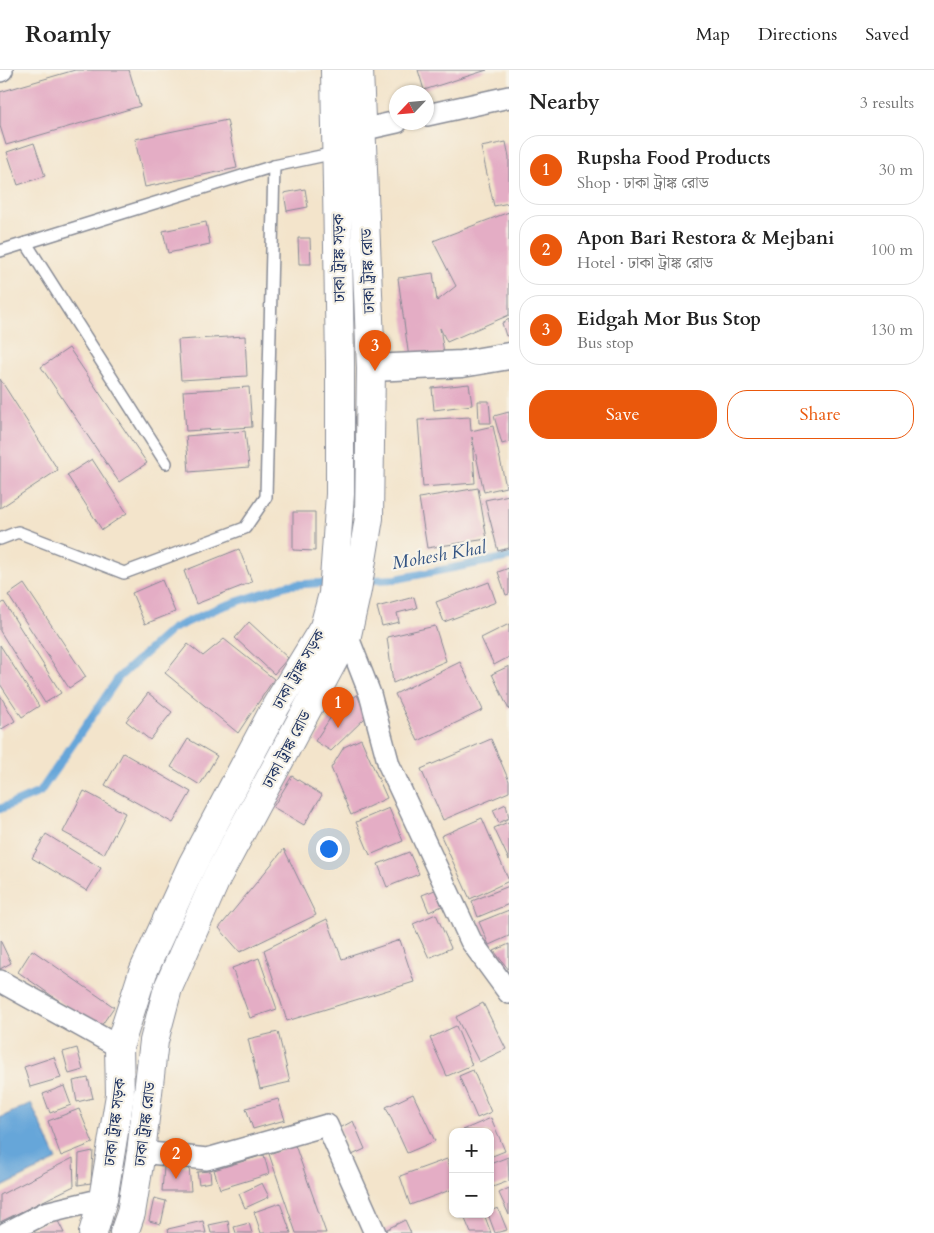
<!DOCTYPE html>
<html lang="en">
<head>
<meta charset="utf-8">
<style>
	body { margin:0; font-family:Cardo,"Noto Serif Bengali",serif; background:#f2f2f2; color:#222 }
	.controls { position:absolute; right:15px; bottom:15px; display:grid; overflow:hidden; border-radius:10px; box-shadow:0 1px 4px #0004 }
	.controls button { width:45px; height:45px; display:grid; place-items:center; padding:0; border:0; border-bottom:1px solid #e0e0e0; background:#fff; color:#222; font:25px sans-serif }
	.compass { position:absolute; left:389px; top:15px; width:45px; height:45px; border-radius:50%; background:#fff; box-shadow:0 1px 4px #0004; rotate:244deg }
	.you { position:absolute; left:328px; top:778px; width:18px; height:18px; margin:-12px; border:4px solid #fff; border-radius:50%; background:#1a73e8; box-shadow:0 0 0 8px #1a73e833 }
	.badge { display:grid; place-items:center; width:32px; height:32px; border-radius:50%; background:#ea580c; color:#fff; font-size:16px; font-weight:700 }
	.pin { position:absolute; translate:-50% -41px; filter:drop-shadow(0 1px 2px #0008) }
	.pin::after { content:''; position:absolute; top:26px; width:18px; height:15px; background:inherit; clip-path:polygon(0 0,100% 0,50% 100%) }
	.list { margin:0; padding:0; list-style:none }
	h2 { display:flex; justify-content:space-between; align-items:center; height:65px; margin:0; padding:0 20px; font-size:21px }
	h2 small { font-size:16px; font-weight:400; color:#767676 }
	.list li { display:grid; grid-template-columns:32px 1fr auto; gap:15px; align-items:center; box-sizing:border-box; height:70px; margin:0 10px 10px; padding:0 10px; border:1px solid #e0e0e0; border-radius:20px }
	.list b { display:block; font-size:19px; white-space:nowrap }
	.list p { margin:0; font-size:16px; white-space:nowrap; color:#767676 }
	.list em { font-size:16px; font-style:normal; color:#767676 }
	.actions { display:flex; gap:10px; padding:15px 20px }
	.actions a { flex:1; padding:11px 0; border:1px solid #ea580c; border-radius:20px; text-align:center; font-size:18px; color:#ea580c }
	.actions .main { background:#ea580c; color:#fff }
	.map { position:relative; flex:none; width:509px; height:1163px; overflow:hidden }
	header { display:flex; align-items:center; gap:30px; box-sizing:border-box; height:70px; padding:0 25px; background:#fff; border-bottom:1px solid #e0e0e0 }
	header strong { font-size:24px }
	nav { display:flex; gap:28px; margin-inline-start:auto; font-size:18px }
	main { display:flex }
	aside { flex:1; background:#fff }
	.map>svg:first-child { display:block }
	.water { fill:#66a6d9; stroke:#406a9c }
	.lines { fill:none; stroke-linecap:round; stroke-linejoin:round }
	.stream { stroke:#66a6d9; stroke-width:8 }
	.building { fill:#e4adc5 }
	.service-casing { stroke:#878a94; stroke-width:14 }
	.minor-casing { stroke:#878a94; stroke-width:24 }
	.tertiary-casing { stroke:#878a94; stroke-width:29 }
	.secondary-casing { stroke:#878a94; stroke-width:30 }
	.service { stroke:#fff; stroke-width:11 }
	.minor { stroke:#fff; stroke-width:21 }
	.tertiary { stroke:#fff; stroke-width:26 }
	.secondary { stroke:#fff; stroke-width:28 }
	.labels { text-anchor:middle; stroke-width:4.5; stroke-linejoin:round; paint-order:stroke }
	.street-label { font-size:16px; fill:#1b2f5e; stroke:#f7f3e8 }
	.water-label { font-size:18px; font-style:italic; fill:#325383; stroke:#f7f3e8 }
</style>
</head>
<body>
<header>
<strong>Roamly</strong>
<nav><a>Map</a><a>Directions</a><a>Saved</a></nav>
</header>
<main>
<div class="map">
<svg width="509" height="1163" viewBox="0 0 509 1163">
	<rect width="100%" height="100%" fill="#f7f3e8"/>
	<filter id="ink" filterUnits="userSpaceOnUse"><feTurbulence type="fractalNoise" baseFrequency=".02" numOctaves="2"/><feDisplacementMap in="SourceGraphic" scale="10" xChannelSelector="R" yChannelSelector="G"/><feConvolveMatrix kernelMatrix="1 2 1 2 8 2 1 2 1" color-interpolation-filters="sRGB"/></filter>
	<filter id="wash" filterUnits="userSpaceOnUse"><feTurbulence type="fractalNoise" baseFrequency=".0096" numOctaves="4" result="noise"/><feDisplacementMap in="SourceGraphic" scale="20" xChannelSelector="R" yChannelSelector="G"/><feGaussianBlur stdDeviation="1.12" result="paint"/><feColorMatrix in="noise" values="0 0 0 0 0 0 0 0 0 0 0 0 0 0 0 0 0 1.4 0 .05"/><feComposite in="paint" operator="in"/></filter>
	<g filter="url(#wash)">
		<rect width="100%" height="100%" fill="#f3e4cb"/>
		<path class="water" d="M31,1033L57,1090L0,1118V1048Z"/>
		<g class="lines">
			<g class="stream">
				<path d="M374,510L396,509L509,487"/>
				<path d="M0,739L40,722L119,607L172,559L218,538L288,515L322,513"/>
			</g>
		</g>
		<g id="blocks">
			<g class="building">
				<path d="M75,0H129L140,36L6,75L0,56V22Z"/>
				<path d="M418,0H487L424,20Z"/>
				<path d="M227,50L237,98L145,117L135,69Z"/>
				<path d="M506,72L509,87V133L494,136L481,77Z"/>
				<path d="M34,73L45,106L18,115L7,82Z"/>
				<path d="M305,119L308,137L287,141L284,123Z"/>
				<path d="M509,142V245L447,272L440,258L444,283L409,288L398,208L433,203L437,231L456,216L433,171Z"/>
				<path d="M206,152L210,174L168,183L163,161Z"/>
				<path d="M298,168H310L311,194H299Z"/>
				<path d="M509,249V265L506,266L502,253Z"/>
				<path d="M245,266L247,306L181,310L178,270Z"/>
				<path d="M69,278L147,393L119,412L41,297Z"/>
				<path d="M0,309L58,400L0,438Z"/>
				<path d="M469,314L472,335L434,340L432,318Z"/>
				<path d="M249,317L252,357L186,361L183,321Z"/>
				<path d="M478,331H489L491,353H479Z"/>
				<path d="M509,342V372L502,374L494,346Z"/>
				<path d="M470,347L471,361L493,356L506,417L484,422L472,367L475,413L423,417L418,350Z"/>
				<path d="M245,361L249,397L189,402L186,366Z"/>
				<path d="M92,389L127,443L102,460L67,405Z"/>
				<path d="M478,418L487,469L427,478L419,428Z"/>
				<path d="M509,425V478L498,481L485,430Z"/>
				<path d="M293,442H315V481L293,480Z"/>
				<path d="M239,479L252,512L196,534L184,501Z"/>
				<path d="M509,498V524L506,525L498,502Z"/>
				<path d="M162,510L175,542L145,554L132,523Z"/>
				<path d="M489,512L496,532L444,552L436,532Z"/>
				<path d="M24,514L86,607L69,618L8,525Z"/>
				<path d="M414,527L417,538L397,543L399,552L382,556L377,537Z"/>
				<path d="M4,532L61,623L45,633L0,561V535Z"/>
				<path d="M249,552L288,588L274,604L235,568Z"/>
				<path d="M509,554V587L494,595L481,568Z"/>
				<path d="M435,556L446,591L393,613L387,567Z"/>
				<path d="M224,569L274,609L238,663L165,603L188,574L203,586Z"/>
				<path d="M0,575L39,636L22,647L0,614Z"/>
				<path d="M460,592L483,640L418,671L395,624Z"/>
				<path d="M509,596V640L492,604Z"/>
				<path d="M148,623L172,642L150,670L126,651Z"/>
				<path d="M0,625L15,651L0,660Z"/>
				<path d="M357,625L367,646L331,681L315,671L335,641Z"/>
				<path d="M188,669L217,686L200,715L171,697Z"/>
				<path d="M361,669L387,728L351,745L331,698L344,677Z"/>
				<path d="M491,669L509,711V722L443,750L421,699Z"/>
				<path d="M123,683L191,722L173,753L105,715Z"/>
				<path d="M292,706L322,725L304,755L273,737Z"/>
				<path d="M84,721L125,743L104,784L63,762Z"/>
				<path d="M506,734L509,748L499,753L493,740Z"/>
				<path d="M389,738L403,771L370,785L356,752Z"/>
				<path d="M482,748L509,811L470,829L441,766Z"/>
				<path d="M508,752L509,753V790L494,758Z"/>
				<path d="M46,764L101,798L87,821L32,788Z"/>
				<path d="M284,779L316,845L240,882L219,858Z"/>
				<path d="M409,782L419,804L387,817L378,794Z"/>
				<path d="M509,816V834L478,847L472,831Z"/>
				<path d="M435,820L442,836L429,842L422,825Z"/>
				<path d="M509,840V866L489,875L479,852Z"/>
				<path d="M436,844L451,878L429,888L413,854Z"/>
				<path d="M327,849L342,889L400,870L414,912L287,951L264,880Z"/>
				<path d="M0,870L11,893L0,899Z"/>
				<path d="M509,874V900L494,881Z"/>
				<path d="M32,880L114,937L99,959L18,902Z"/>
				<path d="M259,888L277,939L250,948L232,898Z"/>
				<path d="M483,933L506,979L479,992L456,947Z"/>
				<path d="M456,956L472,995L447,1006L430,968Z"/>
				<path d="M278,962L290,1012L260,1019L248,969Z"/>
				<path d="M77,978L83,1000L69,1004L63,982Z"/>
				<path d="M54,987L61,1008L30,1017L24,997Z"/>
				<path d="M473,1000L491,1042L477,1048L459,1006Z"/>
				<path d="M88,1008L93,1028L77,1032L73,1011Z"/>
				<path d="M64,1016L71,1035L50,1043L43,1024Z"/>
				<path d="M413,1024L435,1071L407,1083L386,1037Z"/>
				<path d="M278,1029L285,1050L253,1059L246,1038Z"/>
				<path d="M79,1039L93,1073L61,1086L48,1051Z"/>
				<path d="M491,1048L505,1081L490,1087V1062L463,1060Z"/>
				<path d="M353,1051L365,1079L352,1085L340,1058Z"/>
				<path d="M295,1075L326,1163H296L269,1084Z"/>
				<path d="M93,1081L91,1113L78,1115L79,1084Z"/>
				<path d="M264,1085L269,1104L220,1119L214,1100Z"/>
				<path d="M508,1087L509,1111L490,1118V1094Z"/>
				<path d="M73,1088L74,1116L0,1152V1125Z"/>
				<path d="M447,1089L453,1104V1119L410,1135L400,1106Z"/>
				<path d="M189,1096L191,1121H162L164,1097Z"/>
				<path d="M210,1101L211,1112L199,1114L197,1102Z"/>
				<path d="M262,1113L269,1127L245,1138L239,1124Z"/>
				<path d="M509,1118V1145L499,1123Z"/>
				<path d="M154,1128L166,1131L161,1154L149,1151Z"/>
				<path d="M280,1133L291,1163H261L254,1142Z"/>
				<path d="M498,1138L507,1160L495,1163L488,1144L490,1141Z"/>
				<path d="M477,1144H484L491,1163H471L465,1149Z"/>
				<path d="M56,1147L64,1163H35L33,1158Z"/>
				<path d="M405,1150L411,1163H379Z"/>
				<path d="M203,1151L206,1163H169L168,1159Z"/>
				<path d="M228,1151L230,1163H211L209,1155Z"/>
				<path d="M249,1153L252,1163H236L234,1157Z"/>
			</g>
		</g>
	</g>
	<g filter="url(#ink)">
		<use href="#blocks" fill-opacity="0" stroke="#878a94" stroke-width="1"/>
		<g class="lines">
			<g class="service-casing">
				<g id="service">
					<path d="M274,96L335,83"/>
					<path d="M26,173L166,393"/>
					<path d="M0,181L274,96L266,427L245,458L124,503L18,462L0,469"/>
				</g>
			</g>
			<g class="minor-casing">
				<g id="minor">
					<path d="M0,1L2,0"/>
					<path d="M427,45L509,27"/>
					<path d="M361,60L397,52"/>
					<path d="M347,565L370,624L389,695L471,871L509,923"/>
					<path d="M0,911L119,977"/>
					<path d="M141,1082L207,1089L327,1055L375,1163"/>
					<path d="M6,1163L45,1143L103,1129"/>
				</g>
			</g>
			<g class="tertiary-casing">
				<path id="tertiary" d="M371,298L462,294L509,286"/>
			</g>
			<g class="secondary-casing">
				<g id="secondary">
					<path d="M93,1163L103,1129L120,1025L119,977L143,902L192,795L276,636L324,557L333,524L340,424V293L335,0"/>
					<path d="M124,1163L131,1143L141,1082L154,971L168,918L217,807L347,565L357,520L369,448L371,298L359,0"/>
				</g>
			</g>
			<use href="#service" class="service"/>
			<use href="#minor" class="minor"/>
			<use href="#tertiary" class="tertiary"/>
			<use href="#secondary" class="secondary"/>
		</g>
	</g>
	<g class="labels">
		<g class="street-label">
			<text transform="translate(338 188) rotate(-91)" y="6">ঢাকা ট্রাঙ্ক সড়ক</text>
			<text transform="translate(367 201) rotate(-92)" y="6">ঢাকা ট্রাঙ্ক রোড</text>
			<text transform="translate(298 599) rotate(-60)" y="6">ঢাকা ট্রাঙ্ক সড়ক</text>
			<text transform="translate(286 679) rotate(-62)" y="6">ঢাকা ট্রাঙ্ক রোড</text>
			<text transform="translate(114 1052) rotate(-83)" y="6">ঢাকা ট্রাঙ্ক সড়ক</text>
			<text transform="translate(144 1054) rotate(-83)" y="6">ঢাকা ট্রাঙ্ক রোড</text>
		</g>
		<g class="water-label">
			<text transform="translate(439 485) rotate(-10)" y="6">Mohesh Khal</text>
		</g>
	</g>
</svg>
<div class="controls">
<button>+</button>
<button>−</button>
</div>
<svg class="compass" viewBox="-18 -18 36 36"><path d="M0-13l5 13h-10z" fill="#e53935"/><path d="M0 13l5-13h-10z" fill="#767676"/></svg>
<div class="you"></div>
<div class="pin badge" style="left:338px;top:658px">1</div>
<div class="pin badge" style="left:176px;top:1109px">2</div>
<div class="pin badge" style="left:375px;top:301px">3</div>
</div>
<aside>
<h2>Nearby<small>3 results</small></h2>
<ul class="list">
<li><span class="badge">1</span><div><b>Rupsha Food Products</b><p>Shop · ঢাকা ট্রাঙ্ক রোড</p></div><em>30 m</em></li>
<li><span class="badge">2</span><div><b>Apon Bari Restora &amp; Mejbani</b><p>Hotel · ঢাকা ট্রাঙ্ক রোড</p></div><em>100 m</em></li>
<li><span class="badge">3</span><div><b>Eidgah Mor Bus Stop</b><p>Bus stop</p></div><em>130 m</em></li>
</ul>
<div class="actions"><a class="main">Save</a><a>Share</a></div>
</aside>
</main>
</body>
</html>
